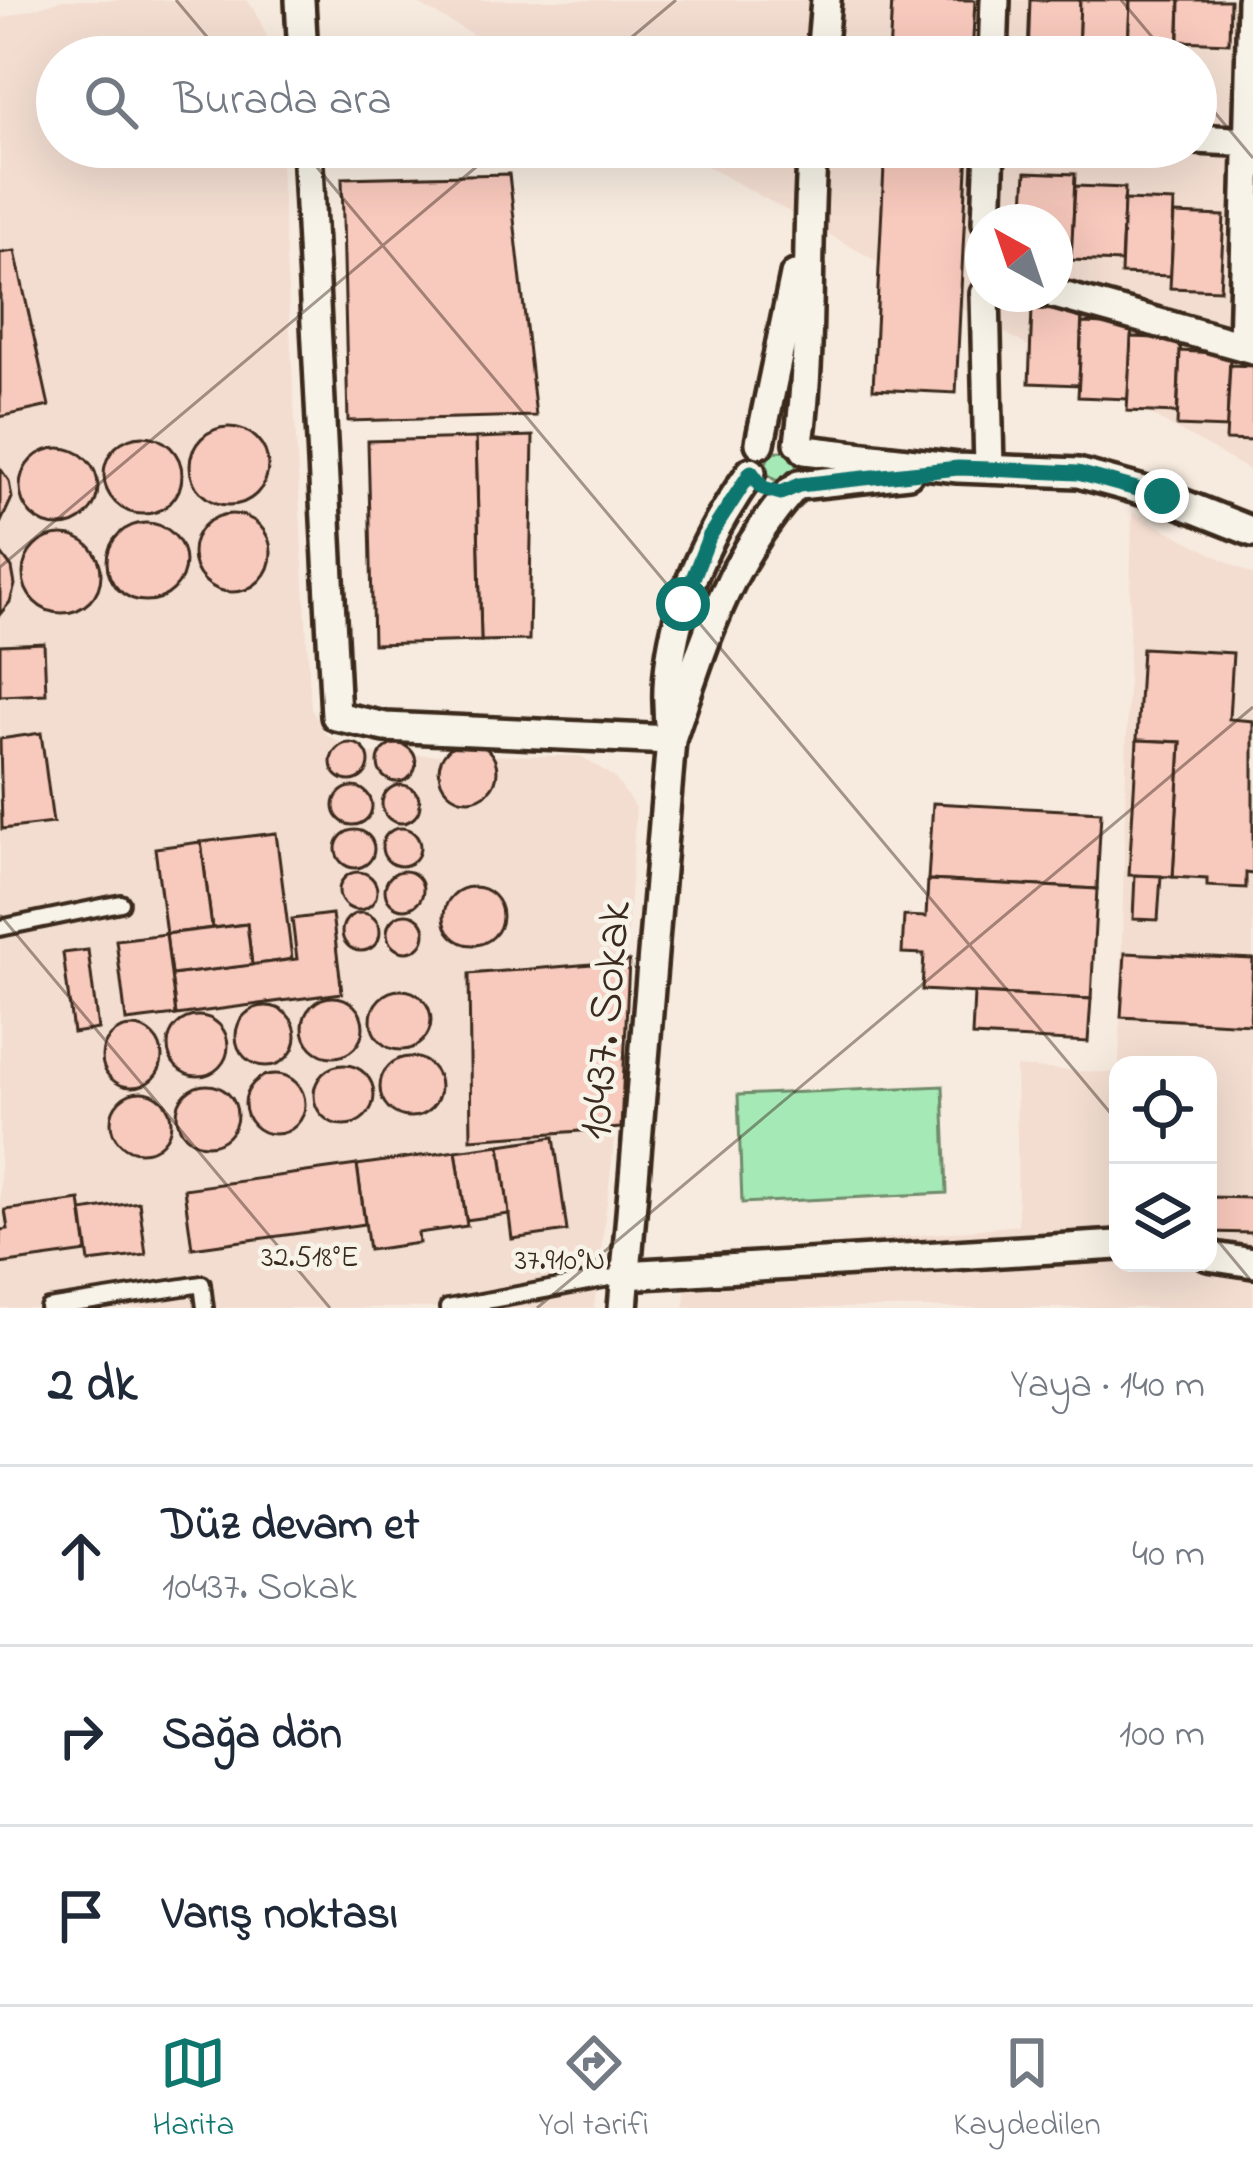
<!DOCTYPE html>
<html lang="tr">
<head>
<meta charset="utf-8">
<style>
	body { margin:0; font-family:"Indie Flower",sans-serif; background:#f2f2f3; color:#1f2937 }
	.controls { position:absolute; right:36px; bottom:36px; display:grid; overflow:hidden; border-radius:24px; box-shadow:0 12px 48px #0002 }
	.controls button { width:108px; height:108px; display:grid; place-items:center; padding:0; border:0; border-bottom:3px solid #e0e1e3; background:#fff; color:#1f2937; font:60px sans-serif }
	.compass { position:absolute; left:965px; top:204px; width:108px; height:108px; border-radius:50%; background:#fff; box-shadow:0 12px 48px #0002; rotate:320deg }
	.stop { position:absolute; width:36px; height:36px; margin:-27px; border:9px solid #0f766e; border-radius:50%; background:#fff }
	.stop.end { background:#0f766e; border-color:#fff; box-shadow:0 3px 12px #0008 }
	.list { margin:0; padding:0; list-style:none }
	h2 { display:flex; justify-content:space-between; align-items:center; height:156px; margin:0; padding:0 48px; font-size:51px }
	h2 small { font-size:39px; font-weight:400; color:#747a83 }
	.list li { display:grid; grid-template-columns:78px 1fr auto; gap:36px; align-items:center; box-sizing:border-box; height:180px; padding:0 48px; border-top:3px solid #e0e1e3 }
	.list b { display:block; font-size:45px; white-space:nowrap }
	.list p { margin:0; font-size:39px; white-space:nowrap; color:#747a83 }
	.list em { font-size:39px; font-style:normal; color:#747a83 }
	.icon { flex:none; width:66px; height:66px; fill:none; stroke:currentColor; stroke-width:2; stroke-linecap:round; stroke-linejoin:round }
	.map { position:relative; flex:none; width:1253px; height:1308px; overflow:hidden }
	.search { position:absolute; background:#fff; box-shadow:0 12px 48px #0002; left:36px; right:36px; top:36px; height:132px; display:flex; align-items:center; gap:30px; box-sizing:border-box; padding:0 42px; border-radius:66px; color:#747a83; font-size:45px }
	.sheet { height:696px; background:#fff }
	nav { display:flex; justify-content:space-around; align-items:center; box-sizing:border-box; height:168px; border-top:3px solid #e0e1e3; background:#fff; font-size:33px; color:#747a83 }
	nav a { display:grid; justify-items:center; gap:6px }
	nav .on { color:#0f766e }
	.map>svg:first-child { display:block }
	.built { fill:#f3ddd1; fill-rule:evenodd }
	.green { fill:#a5eab6; stroke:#708a6a; stroke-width:3 }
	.building { fill:#f8c9bd; stroke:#3b2a1e; stroke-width:3 }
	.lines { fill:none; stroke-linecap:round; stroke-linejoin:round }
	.service-casing { stroke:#3b2a1e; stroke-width:22 }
	.minor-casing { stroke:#3b2a1e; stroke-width:36 }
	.service { stroke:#f7f3e8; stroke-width:14 }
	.minor { stroke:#f7f3e8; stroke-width:27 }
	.route { stroke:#0f766e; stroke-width:15 }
	.ticks { fill:none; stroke:#3b2a1e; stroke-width:3; stroke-opacity:0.45 }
	.labels { text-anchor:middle; stroke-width:9; stroke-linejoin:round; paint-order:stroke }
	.street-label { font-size:48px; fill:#3b2a1e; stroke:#f7f3e8 }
	.ticks-label { font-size:30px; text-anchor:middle; fill:#3b2a1e; stroke:#f7f3e8; stroke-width:9; stroke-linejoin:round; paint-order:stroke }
</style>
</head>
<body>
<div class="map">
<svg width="1253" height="1308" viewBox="0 0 1253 1308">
	<rect width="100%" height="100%" fill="#f7ebdf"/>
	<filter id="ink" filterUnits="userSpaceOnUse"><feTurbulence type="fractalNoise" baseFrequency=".00833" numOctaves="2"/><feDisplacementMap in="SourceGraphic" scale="24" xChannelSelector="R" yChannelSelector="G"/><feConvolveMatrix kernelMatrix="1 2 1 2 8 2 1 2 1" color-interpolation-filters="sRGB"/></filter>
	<g filter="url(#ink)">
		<g class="built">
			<path d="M62,0H246L255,10L275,54V57H57V147H280L311,709L327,735L361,754L581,756L614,777L636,808L613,1153L594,1308H0V19Z"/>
			<path d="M411,0H1253V472L673,147H1196V57H513ZM983,222H1055V294H983Z"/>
			<path d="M1132,512L1253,575V1308H684L688,1259L1018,1225L1016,1067L1118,1073V1263H1208V1065H1119Z"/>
		</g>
		<g class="green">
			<circle cx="781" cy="466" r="15"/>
			<path d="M943,1086L947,1193L742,1203L738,1095Z"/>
		</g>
		<g class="building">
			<path d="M892,0H975L972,57H889Z"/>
			<path d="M1030,0H1080L1078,57H1028Z"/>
			<path d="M1080,0H1130L1128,57H1078Z"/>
			<path d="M1130,0H1180L1178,53L1128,52Z"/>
			<path d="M1180,0H1230L1229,43L1179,41Z"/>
			<path d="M885,147H968L956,393L873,389Z"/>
			<path d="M1026,172L1075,174L1072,248L1055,247V222H1023Z"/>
			<path d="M509,174L536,416L348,421L342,178Z"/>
			<path d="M1075,186L1125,188L1121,262L1071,260Z"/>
			<path d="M1124,200L1174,202L1171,276L1121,274Z"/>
			<path d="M1174,214L1224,216L1220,290L1170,288Z"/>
			<path d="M15,251L49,406L0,417V253Z"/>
			<path d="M1032,309L1082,311L1079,385L1029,383Z"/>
			<path d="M1082,323L1132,325L1128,399L1078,397Z"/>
			<path d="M1131,337L1181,339L1177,413L1127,411Z"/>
			<path d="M1180,351L1230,354L1227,428L1177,426Z"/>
			<path d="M1230,365L1253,366V441L1226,440Z"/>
			<circle cx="229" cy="466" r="39"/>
			<circle cx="143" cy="475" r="39"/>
			<path d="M533,436L529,640L481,641L476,438Z"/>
			<path d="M476,438L481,641L373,644L368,441Z"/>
			<circle cx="59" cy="487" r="39"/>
			<path d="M0,468L9,481L12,498L0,524Z"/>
			<circle cx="232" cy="553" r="39"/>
			<circle cx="146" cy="562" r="39"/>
			<circle cx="62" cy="574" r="39"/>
			<path d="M0,552L12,568L15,585L10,602L0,614Z"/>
			<path d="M44,643L46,694L0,696V645Z"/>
			<path d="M1142,648L1233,653L1229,719L1253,721V874L1246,873V888L1207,886V879L1173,877L1181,742L1137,740Z"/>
			<path d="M41,733L53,823L2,829L0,739Z"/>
			<path d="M1137,740L1181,742L1173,877L1129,875Z"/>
			<circle cx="468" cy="771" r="29"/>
			<circle cx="350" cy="762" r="19"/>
			<circle cx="397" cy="763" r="19"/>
			<circle cx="401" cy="804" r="19"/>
			<circle cx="353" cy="806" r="19"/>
			<path d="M933,803L1101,812L1097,889L928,880Z"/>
			<circle cx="401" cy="847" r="19"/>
			<circle cx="355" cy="849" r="19"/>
			<path d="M276,833L292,959L252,965L247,924L212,928L201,842Z"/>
			<path d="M201,842L212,928L166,934L155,848Z"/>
			<circle cx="404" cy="890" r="19"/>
			<circle cx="358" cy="891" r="19"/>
			<path d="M1135,875L1161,876L1158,920L1133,919Z"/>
			<path d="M928,880L1097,889L1091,999L922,990L924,954L902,953L904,916L926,917Z"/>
			<circle cx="473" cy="916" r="29"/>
			<circle cx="361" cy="932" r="19"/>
			<circle cx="406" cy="933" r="19"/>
			<path d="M332,914L342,993L176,1015L171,975L297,959L292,919Z"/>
			<path d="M247,924L252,965L171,975L166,934Z"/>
			<path d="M166,934L176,1015L126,1021L116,940Z"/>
			<path d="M88,950L98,1029L73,1033L63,953Z"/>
			<path d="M1125,953L1253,959L1250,1024L1121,1017Z"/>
			<path d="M629,961L621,1128L471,1139L469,974Z"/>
			<circle cx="401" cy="1020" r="30"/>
			<path d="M974,993L1091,999L1088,1042L972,1036Z"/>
			<circle cx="333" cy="1027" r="30"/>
			<circle cx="266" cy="1036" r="30"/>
			<circle cx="198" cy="1046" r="30"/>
			<circle cx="132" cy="1057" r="30"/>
			<circle cx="410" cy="1087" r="30"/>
			<circle cx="344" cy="1095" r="30"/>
			<circle cx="275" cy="1104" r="30"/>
			<circle cx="207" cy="1115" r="30"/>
			<circle cx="141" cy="1122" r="30"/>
			<path d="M554,1137L567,1231L512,1239L500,1145Z"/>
			<path d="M500,1145L509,1214L466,1220L456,1151Z"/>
			<path d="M456,1151L467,1226L418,1233L419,1243L369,1250L357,1165Z"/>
			<path d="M357,1165L365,1224L192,1248L184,1189Z"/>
			<path d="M1208,1197L1253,1198V1233L1208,1232Z"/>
			<path d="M80,1200L87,1252L0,1264V1230L8,1229L5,1210Z"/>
			<path d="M139,1202L146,1255L89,1262L82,1211Z"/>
		</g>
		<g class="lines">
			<g class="service-casing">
				<g id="service">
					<path d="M0,928L121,903"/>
					<path d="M48,1308L202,1284L205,1308"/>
					<path d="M448,1308L625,1275"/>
				</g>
			</g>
			<g class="minor-casing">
				<g id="minor">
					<path d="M300,0L303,57"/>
					<path d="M821,57L826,0"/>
					<path d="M993,57L995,0"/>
					<path d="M1196,139L1253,142"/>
					<path d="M307,147L336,716L385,727L671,740"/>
					<path d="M987,222L990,147"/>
					<path d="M985,294L989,469"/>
					<path d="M1055,294L1253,349"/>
					<path d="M1243,346L1252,0"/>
					<path d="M760,443L795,275"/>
					<path d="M799,443C813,345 805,246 813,147"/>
					<path d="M805,450L958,468L1078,473L1162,496L1253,532"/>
					<path d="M799,485L908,473"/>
					<path d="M672,736C705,641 724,569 791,491"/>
					<path d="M1208,1256L1253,1263"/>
					<path d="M625,1275L1118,1245"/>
					<path d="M623,1308L671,740C656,642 696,550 751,472"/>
				</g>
			</g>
			<use href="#service" class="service"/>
			<use href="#minor" class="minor"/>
		</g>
	</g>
	<g class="lines" filter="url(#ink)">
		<path class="route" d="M683,604L709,537L751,472L763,488L781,493L799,485L958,468L989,469L1078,473L1162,496"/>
	</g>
	<path class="ticks" d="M176,0L224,57M1121,0L1169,57M608,57L676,0M1196,90L1253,158M300,147L1118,1122M0,567L500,147M0,915L330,1308M1208,1229L1253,1283M537,1308L1253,707"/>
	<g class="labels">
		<g class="street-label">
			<text transform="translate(602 1020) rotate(-85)" y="17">10437. Sokak</text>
		</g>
	</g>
	<g class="ticks-label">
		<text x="310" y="1266">32.518°E</text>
		<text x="560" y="1269">37.910°N</text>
	</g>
</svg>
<div class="controls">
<button><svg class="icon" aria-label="locate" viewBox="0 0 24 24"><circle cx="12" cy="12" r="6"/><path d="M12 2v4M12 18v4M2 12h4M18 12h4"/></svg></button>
<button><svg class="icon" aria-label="layers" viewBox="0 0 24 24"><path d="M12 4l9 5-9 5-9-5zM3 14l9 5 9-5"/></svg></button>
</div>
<svg class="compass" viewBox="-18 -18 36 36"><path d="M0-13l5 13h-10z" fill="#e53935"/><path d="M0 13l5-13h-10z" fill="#747a83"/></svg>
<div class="stop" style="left:683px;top:604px"></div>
<div class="stop end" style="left:1162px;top:496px"></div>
<div class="search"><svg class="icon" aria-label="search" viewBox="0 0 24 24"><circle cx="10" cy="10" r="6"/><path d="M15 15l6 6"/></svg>Burada ara</div>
</div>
<section class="sheet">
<h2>2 dk<small>Yaya · 140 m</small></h2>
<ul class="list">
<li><svg class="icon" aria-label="ahead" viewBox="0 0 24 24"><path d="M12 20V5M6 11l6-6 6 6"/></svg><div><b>Düz devam et</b><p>10437. Sokak</p></div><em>40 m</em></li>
<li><svg class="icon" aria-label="right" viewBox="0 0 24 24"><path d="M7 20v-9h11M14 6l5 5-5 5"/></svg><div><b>Sağa dön</b></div><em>100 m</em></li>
<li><svg class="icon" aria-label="arrive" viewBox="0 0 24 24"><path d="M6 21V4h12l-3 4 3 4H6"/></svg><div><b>Varış noktası</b></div></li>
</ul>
</section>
<nav>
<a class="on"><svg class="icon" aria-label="map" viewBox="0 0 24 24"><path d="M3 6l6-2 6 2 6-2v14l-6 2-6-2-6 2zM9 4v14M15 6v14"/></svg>Harita</a>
<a><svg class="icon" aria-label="directions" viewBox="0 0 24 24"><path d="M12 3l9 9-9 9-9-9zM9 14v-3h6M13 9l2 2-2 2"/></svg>Yol tarifi</a>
<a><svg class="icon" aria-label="saved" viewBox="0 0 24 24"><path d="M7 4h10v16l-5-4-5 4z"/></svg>Kaydedilen</a>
</nav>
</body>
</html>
